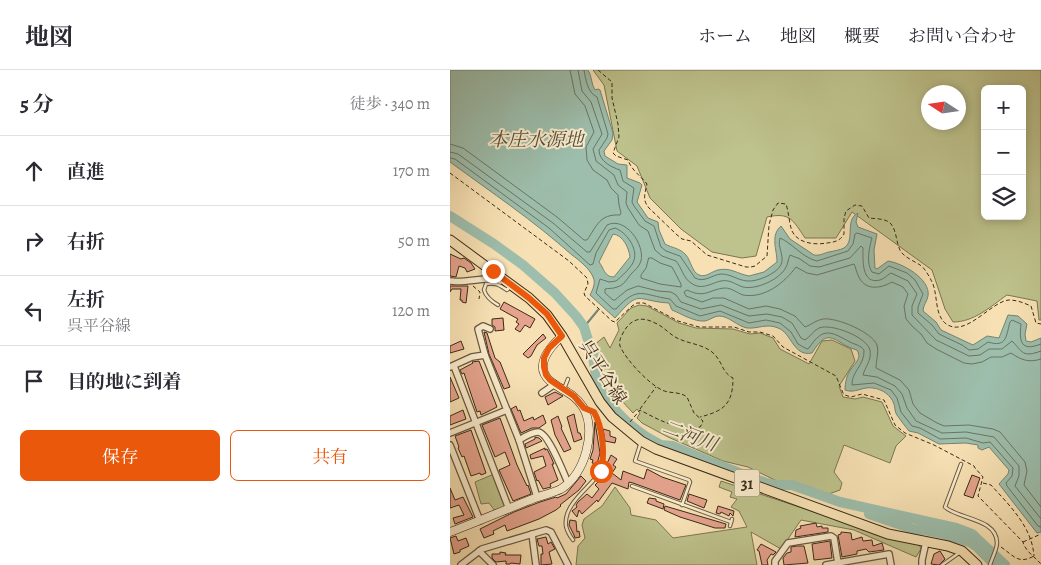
<!DOCTYPE html>
<html lang="ja">
<head>
<meta charset="utf-8">
<style>
	body { margin:0; font-family:Alegreya,"Noto Serif JP",serif; background:#f2f2f3; color:#2b2b33 }
	.controls { position:absolute; right:15px; top:15px; display:grid; overflow:hidden; border-radius:8px; box-shadow:0 2px 8px #0003 }
	.controls button { width:45px; height:45px; display:grid; place-items:center; padding:0; border:0; border-bottom:1px solid #e1e1e2; background:#fff; color:#2b2b33; font:25px sans-serif }
	.compass { position:absolute; left:471px; top:15px; width:45px; height:45px; border-radius:50%; background:#fff; box-shadow:0 2px 8px #0003; rotate:282deg }
	.stop { position:absolute; width:15px; height:15px; margin:-11px; border:4px solid #ea580c; border-radius:50%; background:#fff }
	.stop.end { background:#ea580c; border-color:#fff; box-shadow:0 1px 5px #0008 }
	.list { margin:0; padding:0; list-style:none }
	h2 { display:flex; justify-content:space-between; align-items:center; height:65px; margin:0; padding:0 20px; font-size:21px }
	h2 small { font-size:16px; font-weight:400; color:#7c7c81 }
	.list li { display:grid; grid-template-columns:32px 1fr auto; gap:15px; align-items:center; box-sizing:border-box; height:70px; padding:0 20px; border-top:1px solid #e1e1e2 }
	.list b { display:block; font-size:19px; white-space:nowrap }
	.list p { margin:0; font-size:16px; white-space:nowrap; color:#7c7c81 }
	.list em { font-size:16px; font-style:normal; color:#7c7c81 }
	.actions { display:flex; gap:10px; padding:15px 20px }
	.actions a { flex:1; padding:11px 0; border:1px solid #ea580c; border-radius:8px; text-align:center; font-size:18px; color:#ea580c }
	.actions .main { background:#ea580c; color:#fff }
	.icon { flex:none; width:28px; height:28px; fill:none; stroke:currentColor; stroke-width:2; stroke-linecap:round; stroke-linejoin:round }
	.map { position:relative; flex:none; width:591px; height:495px; overflow:hidden }
	header { display:flex; align-items:center; gap:30px; box-sizing:border-box; height:70px; padding:0 25px; background:#fff; border-bottom:1px solid #e1e1e2 }
	header strong { font-size:24px }
	nav { display:flex; gap:28px; margin-inline-start:auto; font-size:18px }
	main { display:flex }
	aside { flex:1; background:#fff }
	.map>svg:first-child { display:block }
	.green { fill:#bec28c; stroke:#7c7652; fill-rule:evenodd }
	.water { fill:#9dbeac; stroke:#758370; fill-rule:evenodd }
	.lines { fill:none; stroke-linecap:round; stroke-linejoin:round }
	.shore { stroke:#6c7462; stroke-width:1 }
	.stream { stroke:#758370; stroke-width:2 }
	.river { stroke:#9dbeac; stroke-width:10 }
	.building { fill:#e5a38d; stroke:#3a2b17 }
	.lane-casing { stroke:#69583e; stroke-width:4.5 }
	.street-casing { stroke:#69583e; stroke-width:8 }
	.secondary-casing { stroke:#3a2b17; stroke-width:9 }
	.primary-casing { stroke:#3a2b17; stroke-width:11 }
	.path { stroke:#3a2b17; stroke-width:1; stroke-dasharray:4 2.5; stroke-linecap:butt }
	.lane { stroke:#faecce; stroke-width:2.5 }
	.street { stroke:#faecce; stroke-width:5.5 }
	.secondary { stroke:#faecce; stroke-width:8 }
	.primary { stroke:#f7e1b4; stroke-width:9 }
	.route { stroke:#ea580c; stroke-width:6 }
	.labels { text-anchor:middle; stroke-width:4; stroke-linejoin:round; paint-order:stroke }
	.shield { fill:#faecce; stroke:#74654e; stroke-width:1 }
	.shield-label { font-size:16px; font-weight:bold; fill:#3a2b17 }
	.street-label { font-size:18px; fill:#3a2b17; stroke:#faecce }
	.water-label { font-size:19px; font-style:italic; fill:#53503c; stroke:#faecce }
</style>
</head>
<body>
<header>
<strong>地図</strong>
<nav><a>ホーム</a><a>地図</a><a>概要</a><a>お問い合わせ</a></nav>
</header>
<main>
<aside>
<h2>5 分<small>徒歩 · 340 m</small></h2>
<ul class="list">
<li><svg class="icon" aria-label="ahead" viewBox="0 0 24 24"><path d="M12 20V5M6 11l6-6 6 6"/></svg><div><b>直進</b></div><em>170 m</em></li>
<li><svg class="icon" aria-label="right" viewBox="0 0 24 24"><path d="M7 20v-9h11M14 6l5 5-5 5"/></svg><div><b>右折</b></div><em>50 m</em></li>
<li><svg class="icon" aria-label="left" viewBox="0 0 24 24"><path d="M17 20v-9H6M10 6l-5 5 5 5"/></svg><div><b>左折</b><p>呉平谷線</p></div><em>120 m</em></li>
<li><svg class="icon" aria-label="arrive" viewBox="0 0 24 24"><path d="M6 21V4h12l-3 4 3 4H6"/></svg><div><b>目的地に到着</b></div></li>
</ul>
<div class="actions"><a class="main">保存</a><a>共有</a></div>
</aside>
<div class="map">
<svg width="591" height="495" viewBox="0 0 591 495">
	<rect width="100%" height="100%" fill="#f7e1b4"/>
	<filter id="stains"><feTurbulence type="fractalNoise" baseFrequency=".004" numOctaves="4"/><feColorMatrix values="0 0 0 0 .2 0 0 0 0 .09 0 0 0 0 .02 0 0 0 .5 -.17"/></filter>
	<radialGradient id="worn" r=".72"><stop offset=".6" stop-color="#630" stop-opacity="0"/><stop offset="1" stop-color="#630" stop-opacity=".3"/></radialGradient>
	<g class="green">
		<path d="M143,0H591V250H589L587,231L557,225C540,237 524,252 503,252L495,239L482,200L402,142L386,168H355C343,150 340,142 317,147L306,186L292,188L262,182L231,159L200,128L187,96L167,81L154,15ZM535,19H572V146H535ZM478,22H508V52H478Z"/>
		<path d="M189,235L197,236L229,253L246,258L283,259L300,264L310,263L323,268L330,279L359,294L372,271L382,270L401,279L405,291L389,316L393,327L405,329L413,327L432,332L443,356L456,366L446,376L440,393L394,375L384,402L392,413L390,420L376,425L342,411L329,412L298,397L273,391L218,367L192,353L187,348L190,343L187,339L183,343C166,324 142,303 144,275L154,267L160,278L169,260L167,253L181,238Z"/>
		<path d="M44,404L56,437L45,441L39,433L31,434L25,412Z"/>
		<path d="M271,411L439,467L469,474L471,479L466,487L404,460L351,450L331,479L301,462L307,495H126L128,476L135,468L132,455L134,449L152,436L165,417L180,438L181,445L206,450L223,468L297,457L289,441L281,437L287,429L280,427L282,422L269,417Z"/>
	</g>
	<path class="water" d="M0,0H138C142,6 141,14 145,20L148,19L150,20L163,63L162,70L154,81L155,86L168,94L177,95V108L190,113L192,115L187,132L198,148L208,152L209,160L215,174C222,178 230,178 236,185C241,191 242,202 249,205C256,208 262,201 268,200C280,197 288,204 299,206L314,202L327,192C327,179 320,166 331,156L340,169L364,185C370,186 374,183 379,182C384,181 390,180 394,178C406,170 394,150 408,143L406,152L408,157L427,164L424,180L425,198L427,199L438,191C452,193 481,209 478,226C477,232 473,235 473,241L486,252L491,260L523,275L537,266L549,268L558,245L568,246L577,254L575,264L576,271L581,272L591,268V462L587,463L549,414L558,404L559,400L539,377L532,380L528,378V375L516,373L489,374L468,363L459,361C455,356 451,351 447,345C445,343 445,337 444,334C441,325 432,319 423,318C413,316 405,324 395,320C395,313 397,304 401,299C406,292 412,288 407,280C384,274 380,254 362,283C343,287 342,263 328,258C317,253 308,259 297,258C287,256 279,246 269,246C264,246 260,250 255,251C244,252 232,244 222,240L219,233C185,231 191,218 165,248L140,225C143,219 146,213 143,207C140,199 129,190 122,185C84,151 41,122 0,92ZM163,164C173,165 179,178 180,187L164,207C154,207 154,198 149,192Z"/>
	<g class="lines">
		<g class="shore">
			<path d="M128,0L132,21L141,32L152,64L143,79L146,91L164,105L168,115L177,122L176,133L178,138L189,155L198,161L205,180L212,186L226,191C232,198 233,208 241,213C252,221 261,213 271,211C280,209 286,215 293,217C306,220 328,210 335,199C338,195 338,189 340,185L350,189L360,196L369,197L400,188L411,176L413,178C413,189 411,215 430,210C434,209 437,205 441,203L458,211L467,224L462,236V245L486,270L519,286L530,285L539,279H552L562,271C573,282 572,288 591,281"/>
			<path d="M134,0C136,10 137,22 147,27L158,64L157,68L149,80C149,91 161,97 170,100L173,111L184,118L182,132L184,136L195,151L204,156L211,177L216,181L230,186L245,208C255,213 261,205 271,204C281,204 287,210 297,211C307,212 326,204 331,195C335,186 327,177 330,168C342,173 353,188 367,191L398,181L403,174L405,164L407,163L422,168C419,178 416,193 422,202L429,204L439,196L457,203L465,210L473,224L468,237V243L482,255L489,264L512,275L519,280L528,279L538,272C557,278 556,266 560,252L562,250L571,254C569,272 571,282 591,274"/>
			<path d="M0,74L13,78L107,147L134,170H137C147,156 149,144 170,145L171,143L169,135L168,125L161,118L157,110L143,100L137,90L136,77L144,62L135,36L125,24L120,0"/>
			<path d="M0,82L8,84L103,153L137,182H140L157,155C175,146 195,174 191,191C189,197 185,200 181,204C177,209 173,216 167,217C163,219 158,218 155,219V223L163,230H165L177,220L188,216L208,221L221,222L226,225L231,232L251,239L271,235L299,246L317,244L332,247L342,253L351,268L355,270C360,267 363,261 369,258C381,253 417,267 420,280C422,290 415,297 413,305L427,307L445,316L452,324L457,338L466,351L492,363L516,362L544,367L569,396V406L565,416L591,449"/>
			<path d="M0,88L5,89L99,158L140,195L143,194L146,183L159,160L165,158C176,162 188,178 184,190C183,196 171,207 166,211L159,212L150,209L146,223L163,239H166C188,215 192,225 220,229L226,236L250,246L270,241L299,253L316,250L330,253L341,262L348,274L357,279L359,278C373,257 380,261 400,272C406,275 410,275 414,280C415,295 401,302 402,315L424,313L441,320L447,328L451,342L462,356L470,358L490,369L516,368L533,373L540,372L563,398L562,406L556,413L557,416L588,456L591,457"/>
			<path d="M199,188H202L210,193L222,197L231,214V217L210,214L191,208V205L196,198Z"/>
			<path d="M591,289C579,293 571,290 561,283L552,287H541L532,292L522,294L514,293L486,279L477,273L471,264L462,256L456,249L454,236L458,224L453,217L442,212C430,219 414,221 408,205C406,201 406,198 404,194L367,205L357,203L346,197C335,212 315,229 293,225C287,223 282,218 275,218C259,219 256,229 237,220L234,222L236,226L252,232L263,228H274L299,239L316,236L330,239L345,246L355,257C361,255 366,250 373,249C386,247 422,262 427,275C429,283 426,291 426,298L450,310L459,320L463,334L470,343L487,353L494,356L519,355L543,359L550,362L575,392L577,401L574,415L591,437"/>
		</g>
		<path class="stream" d="M134,257L148,240"/>
		<g class="river">
			<path d="M0,146L44,174L73,195L105,223L126,246L134,257L143,286L146,306L153,322L167,342L179,354L195,366L211,375L222,376L261,392L316,413L326,415H342L390,432L506,458L522,464L555,495"/>
			<path d="M419,444L463,459L475,460L490,463L520,472L527,477L545,495"/>
		</g>
	</g>
	<g class="building">
		<path d="M0,184L11,189L14,188L21,193L25,199L17,202L15,198L9,196L6,207L0,206Z"/>
		<path d="M0,216H18L16,233L12,232V230H10L11,219H2L0,222Z"/>
		<path d="M54,232L85,249L80,258L75,255L70,262L65,259L69,254L66,252L68,249L50,239Z"/>
		<path d="M53,248L54,260L45,261V257L42,255V249Z"/>
		<path d="M34,262L37,263L45,288L50,292L60,317L54,319L39,284Z"/>
		<path d="M93,264L96,268L87,275L81,286L78,288L73,284Z"/>
		<path d="M11,271L14,279L0,283V276Z"/>
		<path d="M29,291L47,337L31,345L30,341L27,342L14,303L12,304L10,300L23,293L22,292Z"/>
		<path d="M0,307L9,328L0,332Z"/>
		<path d="M105,322L113,326L98,335L95,327Z"/>
		<path d="M66,336L68,341L70,340L74,351L83,347L84,350L93,345L96,353L89,358H82L71,363L61,339Z"/>
		<path d="M13,340L16,349L0,355V346Z"/>
		<path d="M124,344L128,363H130L132,369L124,372L117,347Z"/>
		<path d="M108,346L112,357L111,358L121,379L114,382L105,365L101,350Z"/>
		<path d="M50,348L67,395L77,416L78,415L81,424L63,431L49,400L60,395L55,382L45,387L32,355Z"/>
		<path d="M145,352L150,383L147,394L142,393L143,390L140,389L143,380Z"/>
		<path d="M153,359L160,361V366L166,368L165,373L155,371Z"/>
		<path d="M21,360L36,403L31,405L30,403L21,406L14,386L12,387L8,378L9,377L5,366Z"/>
		<path d="M85,367L89,368L92,371L76,378L75,374L85,369Z"/>
		<path d="M95,378V380L97,379L101,387L104,394H102L108,410L100,414L101,417L93,419L88,410L87,411L84,402L96,396L93,386L81,389L80,385Z"/>
		<path d="M161,385L167,389L163,395L166,397L162,403L171,410L173,401L194,409L197,399L212,407L236,415L230,430L183,413L179,412L178,419L162,413L148,432L147,430L132,444L129,440L127,447L122,441L127,437L126,435L128,432L137,424L142,428L149,419L145,415L156,404L153,402Z"/>
		<path d="M522,405L530,408L523,428L514,425Z"/>
		<path d="M131,406L136,411L129,420L110,435L111,436L106,440L89,449L57,461L55,455L43,461L44,464L34,468L30,459L64,442L90,432L106,427L107,428L116,424Z"/>
		<path d="M0,418L5,430L13,427L23,447L5,454L3,448L14,445L9,435L0,438Z"/>
		<path d="M239,424L257,430L254,438L237,431Z"/>
		<path d="M199,428L206,429V431L214,434L213,439L197,433Z"/>
		<path d="M215,436L276,454L275,458H265L230,447L214,440Z"/>
		<path d="M268,436L284,441L283,446L280,443L279,446L271,442L270,444L266,443Z"/>
		<path d="M120,450L126,451L127,462L129,461L130,467L125,468L124,465L119,455Z"/>
		<path d="M366,453L367,457L372,456V458H378V462L345,467L346,460L351,458L350,456Z"/>
		<path d="M391,462L401,463L402,470L412,467L413,471L422,470L423,476L432,473L434,480L419,482L416,479L407,481V484L392,487L388,465L391,464Z"/>
		<path d="M6,466L8,471L16,468L19,476L10,480V482L4,484L0,468Z"/>
		<path d="M96,467L98,474L101,472L105,479L99,482L102,494L91,495V484H93L92,476H89L87,469Z"/>
		<path d="M380,471L382,488L364,490L362,474Z"/>
		<path d="M311,474L326,482L323,485L321,484L317,490L318,495H312L309,481L307,480Z"/>
		<path d="M347,476H354L358,493L334,495L333,488L337,483L341,482V477Z"/>
		<path d="M490,481L495,489L489,495L481,494L484,484Z"/>
		<path d="M50,482L56,483L55,485H71L70,494L61,493L60,494H56V491L46,492L42,488V484H50Z"/>
	</g>
	<g class="lines">
		<g class="lane-casing">
			<g id="lane">
				<path d="M48,235C41,231 36,227 34,220L36,214C45,212 49,215 57,220L60,217"/>
				<path d="M114,319L118,309"/>
				<path d="M191,372L185,391L239,410L240,412L232,435"/>
				<path d="M511,394L495,437C507,449 547,448 547,473C547,479 542,488 540,495"/>
				<path d="M182,416L281,452"/>
				<path d="M280,456L282,449"/>
				<path d="M123,470C120,466 117,461 116,456C113,434 140,418 150,402C157,390 151,354 144,342L135,339"/>
				<path d="M492,495L509,483"/>
			</g>
		</g>
		<g class="street-casing">
			<g id="street">
				<path d="M0,211C15,214 39,205 50,211"/>
				<path d="M35,285L28,259L33,256L40,259"/>
				<path d="M4,296L59,439"/>
				<path d="M0,297L22,287L35,285L69,370L87,427"/>
				<path d="M92,323L105,314"/>
				<path d="M0,363L57,340"/>
				<path d="M69,370C74,367 82,362 88,362C98,362 114,404 118,413"/>
				<path d="M0,375L30,451"/>
				<path d="M82,464L86,495"/>
				<path d="M29,481L43,495"/>
				<path d="M11,495L32,479L96,460L101,462L118,495"/>
				<path d="M325,495V491L338,473L381,466L384,468L388,493"/>
				<path d="M376,495L439,484L441,495"/>
				<path d="M472,495V490L476,472"/>
			</g>
		</g>
		<g class="secondary-casing">
			<path id="secondary" d="M0,462C29,451 57,439 85,428C93,425 103,423 111,419C135,404 147,361 133,337C123,322 112,321 100,311C83,296 100,277 112,266"/>
		</g>
		<g class="primary-casing">
			<path id="primary" d="M0,170L79,228L97,245L112,266L150,332L162,347L191,371L206,379L438,464L498,476L512,481L527,495"/>
		</g>
		<g class="path">
			<path d="M148,0L162,12V28L168,54L169,67L163,83L166,86L178,90C182,101 190,105 197,114C195,123 192,130 199,138L226,164L232,169L241,171L257,185L296,197H301L305,196L317,186L319,155L323,140L328,133L336,134C339,143 339,153 342,161C348,174 366,175 377,173C385,172 390,171 394,164V148L396,141L405,135L412,136L419,148C425,149 436,148 441,154C447,161 446,174 451,182C456,188 464,191 470,195C474,197 479,206 481,210C489,223 483,247 498,255C517,266 542,231 559,230C567,230 574,233 581,236L586,253L591,254"/>
			<path d="M0,103L119,191L137,208L138,214L134,223L135,226L162,251L165,252L182,236L187,233H194L228,251L249,257H284L299,262H310L323,266L333,277L386,306L393,323L395,325L401,327L412,324L434,330L445,355L455,363L484,375L524,396L525,398L533,407L528,426L573,472C575,481 585,487 591,494"/>
			<path d="M23,216L30,222L29,229"/>
			<path d="M190,339L206,317"/>
			<path d="M180,352L190,340C209,350 226,360 250,357L252,354L253,351L244,343L237,327C229,321 220,324 212,320C199,314 176,290 170,276C169,272 170,269 172,265C179,250 190,245 205,253C213,256 219,264 227,268C239,274 252,274 262,282C273,291 271,302 283,308C283,334 274,341 250,347"/>
			<path d="M533,413L541,415C560,436 582,457 584,486"/>
			<path d="M573,472L591,464"/>
			<path d="M551,477C563,485 568,495 584,486"/>
		</g>
		<use href="#lane" class="lane"/>
		<use href="#street" class="street"/>
		<use href="#secondary" class="secondary"/>
		<use href="#primary" class="primary"/>
	</g>
	<g class="lines">
		<path class="route" d="M43,201L79,228L97,244L112,266L99,278L94,288V297L96,305L100,310L124,326L134,338L144,342C153,358 155,383 151,401"/>
	</g>
	<g class="labels">
		<rect class="shield" x="284.5" y="399.5" width="25" height="27" rx="4"/>
		<g class="shield-label">
			<text x="297" y="419">31</text>
		</g>
		<g class="street-label">
			<text transform="translate(153 302) rotate(58)" y="6">呉平谷線</text>
		</g>
		<g class="water-label">
			<text x="86" y="76">本庄水源地</text>
			<text transform="translate(240 365) rotate(20)" y="7">二河川</text>
		</g>
	</g>
	<rect width="100%" height="100%" filter="url(#stains)"/>
	<rect width="100%" height="100%" fill="url(#worn)"/>
</svg>
<div class="controls">
<button>+</button>
<button>−</button>
<button><svg class="icon" aria-label="layers" viewBox="0 0 24 24"><path d="M12 4l9 5-9 5-9-5zM3 14l9 5 9-5"/></svg></button>
</div>
<svg class="compass" viewBox="-18 -18 36 36"><path d="M0-13l5 13h-10z" fill="#e53935"/><path d="M0 13l5-13h-10z" fill="#7c7c81"/></svg>
<div class="stop" style="left:151px;top:401px"></div>
<div class="stop end" style="left:43px;top:201px"></div>
</div>
</main>
</body>
</html>
